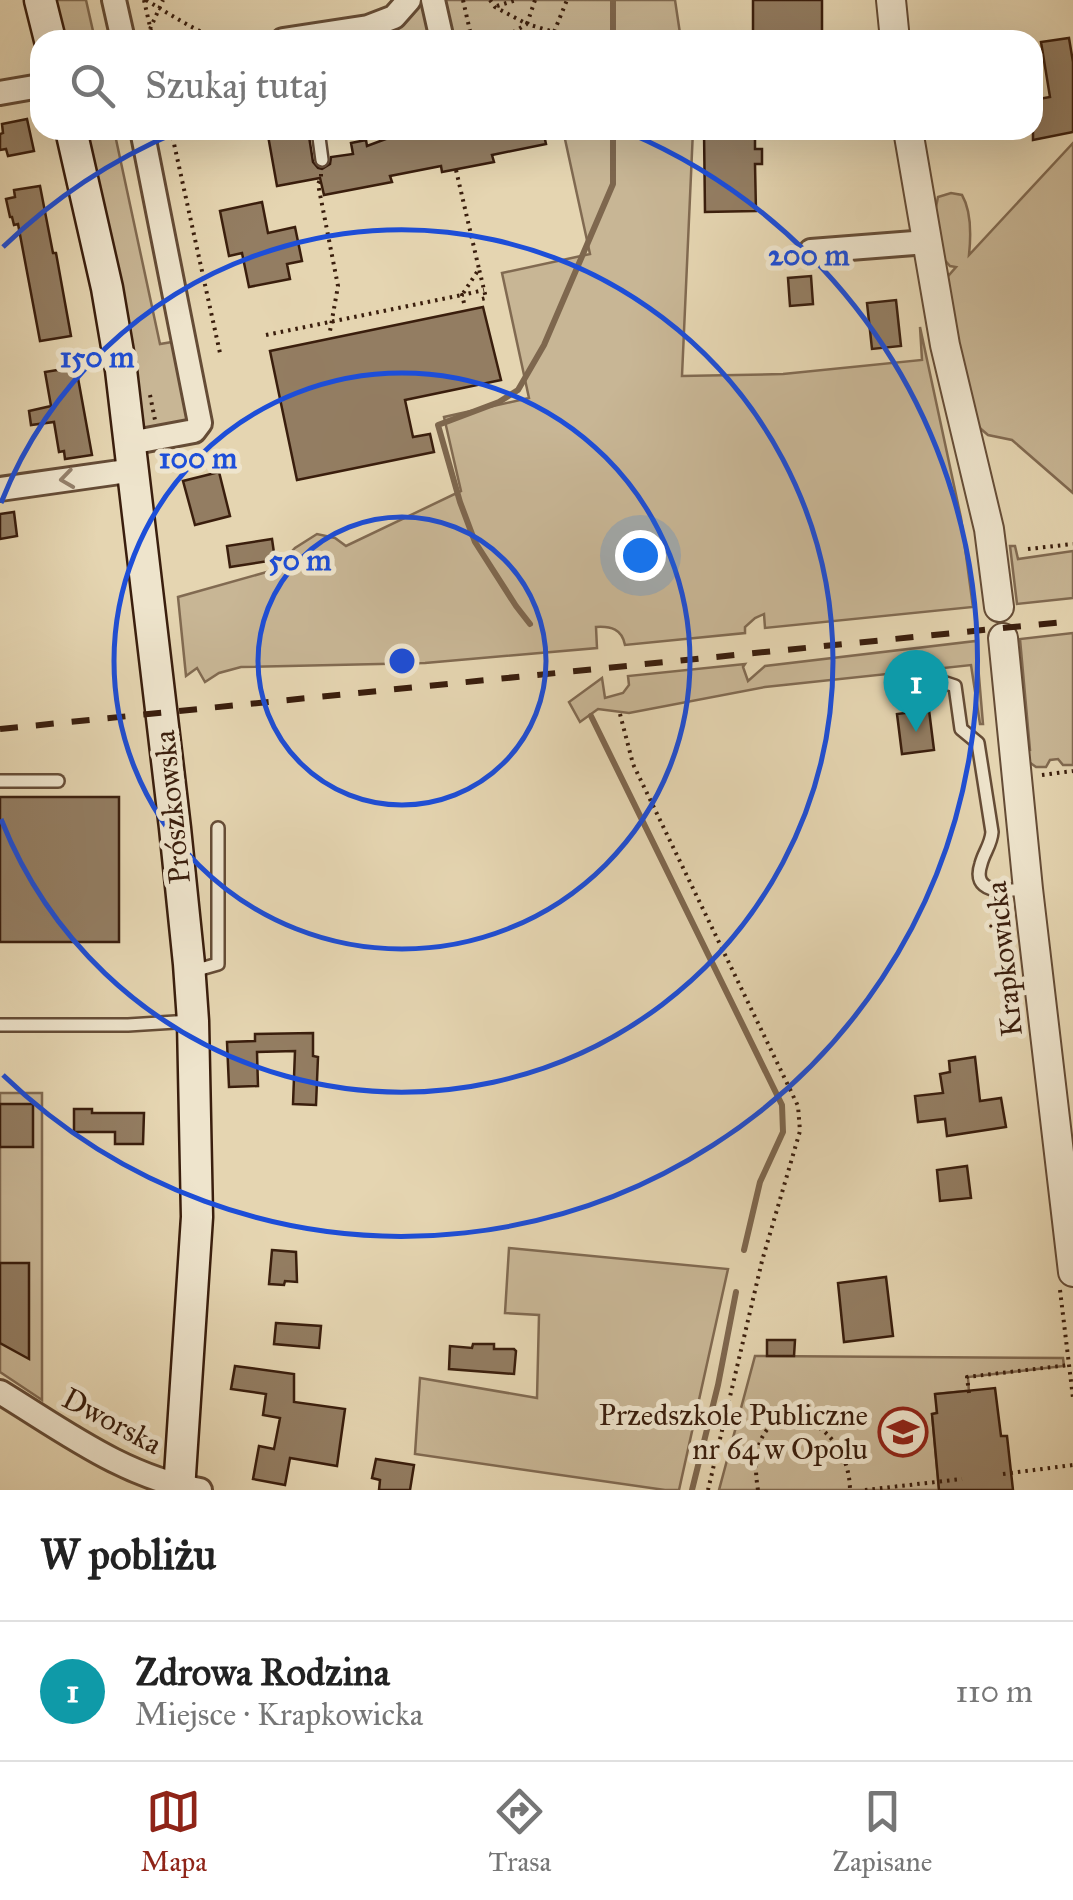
<!DOCTYPE html>
<html lang="pl">
<head>
<meta charset="utf-8">
<style>
	body { margin:0; font-family:"IM FELL Great Primer",serif; background:#f2f2f2; color:#222 }
	.you { position:absolute; left:640px; top:555px; width:35px; height:35px; margin:-25px; border:8px solid #fff; border-radius:50%; background:#1a73e8; box-shadow:0 0 0 15px #1a73e833 }
	.badge { display:grid; place-items:center; width:65px; height:65px; border-radius:50%; background:#8f2418; color:#fff; font-size:32px; font-weight:700 }
	.pin { position:absolute; translate:-50% -82px; filter:drop-shadow(0 2px 5px #0008) }
	.pin::after { content:''; position:absolute; top:52px; width:35px; height:30px; background:inherit; clip-path:polygon(0 0,100% 0,50% 100%) }
	.list { margin:0; padding:0; list-style:none }
	h2 { display:flex; justify-content:space-between; align-items:center; height:130px; margin:0; padding:0 40px; font-size:42px }
	h2 small { font-size:32px; font-weight:400; color:#767676 }
	.list li { display:grid; grid-template-columns:65px 1fr auto; gap:30px; align-items:center; box-sizing:border-box; height:140px; padding:0 40px; border-top:2px solid #e0e0e0 }
	.list b { display:block; font-size:38px; white-space:nowrap }
	.list p { margin:0; font-size:32px; white-space:nowrap; color:#767676 }
	.list em { font-size:32px; font-style:normal; color:#767676 }
	.icon { flex:none; width:55px; height:55px; fill:none; stroke:currentColor; stroke-width:2; stroke-linecap:round; stroke-linejoin:round }
	.map { position:relative; flex:none; width:1073px; height:1490px; overflow:hidden }
	.search { position:absolute; background:#fff; box-shadow:0 10px 40px #0002; left:30px; right:30px; top:30px; height:110px; display:flex; align-items:center; gap:25px; box-sizing:border-box; padding:0 35px; border-radius:30px; color:#767676; font-size:38px }
	.sheet { height:270px; background:#fff }
	nav { display:flex; justify-content:space-around; align-items:center; box-sizing:border-box; height:140px; border-top:2px solid #e0e0e0; background:#fff; font-size:28px; color:#767676 }
	nav a { display:grid; justify-items:center; gap:5px }
	nav .on { color:#8f2418 }
	.map>svg:first-child { display:block }
	.green { fill:#c8b695; stroke:#816a51; stroke-width:2.5 }
	.lines { fill:none; stroke-linecap:round; stroke-linejoin:round }
	.stream { stroke:#7e674e; stroke-width:6 }
	.building { fill:#937d62; stroke:#3a1e0d; stroke-width:2.5 }
	.service-casing { stroke:#654c36; stroke-width:16 }
	.minor-casing { stroke:#654c36; stroke-width:28 }
	.tertiary-casing { stroke:#654c36; stroke-width:32 }
	.secondary-casing { stroke:#3a1e0d; stroke-width:35 }
	.path { stroke:#3a1e0d; stroke-width:4; stroke-dasharray:2.5 5; stroke-linecap:butt }
	.service { stroke:#eee4cc; stroke-width:11 }
	.minor { stroke:#eee4cc; stroke-width:22 }
	.tertiary { stroke:#eee4cc; stroke-width:28 }
	.secondary { stroke:#eee4cc; stroke-width:30 }
	.rail { stroke:#3a1e0d; stroke-width:6; stroke-dasharray:18 18; stroke-linecap:butt }
	.oneway { stroke:#94816c }
	.ring { fill:none; stroke:#1d4ed8; stroke-width:5 }
	.labels { text-anchor:middle; stroke-width:10; stroke-linejoin:round; paint-order:stroke }
	.street-label { font-size:30px; fill:#3a1e0d; stroke:#eee4cc }
	.poi-label { font-size:30px; fill:#3a1e0d; stroke:#eee4cc; text-anchor:end }
	.centre { fill:#1d4ed8; stroke:#eee4cc; stroke-width:5 }
	.ring-label { font-size:30px; text-anchor:middle; font-weight:bold; fill:#1d4ed8; stroke:#eee4cc; stroke-width:10; stroke-linejoin:round; paint-order:stroke }
</style>
</head>
<body>
<div class="map">
<svg width="1073" height="1490" viewBox="0 0 1073 1490">
	<rect width="100%" height="100%" fill="#e5d5b1"/>
	<filter id="stains"><feTurbulence type="fractalNoise" baseFrequency=".002" numOctaves="4"/><feColorMatrix values="0 0 0 0 .2 0 0 0 0 .09 0 0 0 0 .02 0 0 0 .5 -.17"/></filter>
	<radialGradient id="worn" r=".72"><stop offset=".6" stop-color="#630" stop-opacity="0"/><stop offset="1" stop-color="#630" stop-opacity=".3"/></radialGradient>
	<g class="green">
		<path d="M39,0H86L95,40H50Z"/>
		<path d="M409,0H675L681,40H296L368,26Z"/>
		<path d="M71,130H114L160,344L184,340L200,423L130,443Z"/>
		<path d="M563,130H693L682,376L783,374L922,360L920,327L961,518L973,607L765,628L764,614L755,618L745,627V633L625,645C622,629 611,626 596,627L597,648L425,663L241,667L219,673L205,682L197,668L186,676L178,597L274,570L273,566L281,563L295,548L317,534L335,538L346,546L461,491L444,417L529,398L502,273L590,254Z"/>
		<path d="M1073,143V493L1012,440L988,435L974,423L943,282L956,267L950,266L942,257L938,223L935,212L938,197L951,193L962,195C972,212 971,236 969,255Z"/>
		<path d="M1010,546H1015L1018,559L1073,551V598L1017,604Z"/>
		<path d="M1073,633V765H1063L1058,759L1050,760L1046,767H1036L1029,762L1024,751L1030,750L1020,639Z"/>
		<path d="M976,641L983,724H980L971,665L765,687L629,713L598,709L580,722L569,702L602,678L605,698L623,693L629,685L628,676L745,664L743,667L748,681L765,666Z"/>
		<path d="M0,1093H42V1400L0,1372Z"/>
		<path d="M509,1248L728,1269L679,1490H665L415,1454L420,1378L537,1398L539,1315L505,1313Z"/>
		<path d="M755,1356L1063,1358L1064,1366L968,1377L969,1393L966,1391L936,1394L937,1413L932,1414L939,1490H719Z"/>
	</g>
	<g class="lines">
		<g class="stream">
			<path d="M613,40V0"/>
			<path d="M530,624L516,606L475,542L460,502L438,425L499,402L518,390L544,345L613,184V130"/>
			<path d="M591,716L782,1105L783,1132L760,1182L744,1250"/>
			<path d="M692,1490L718,1385L736,1292"/>
		</g>
	</g>
	<g class="building">
		<rect x="753" y="0" width="69" height="40"/>
		<path d="M1069,38L1073,62V132L1033,140V100L1050,97L1041,42Z"/>
		<path d="M27,119L34,151L8,156L6,149L0,150V134L3,133L2,124Z"/>
		<path d="M267,130H308L313,162L318,168L322,169L330,164L331,157L353,154L351,143L366,140L367,146L402,133L401,130H543L546,144L492,155L494,162L442,172L441,166L390,176L392,182L324,195L320,178L277,186Z"/>
		<path d="M755,130V149H762V164H755L756,211L705,212L704,131Z"/>
		<path d="M40,186L53,253H56L71,336L40,341L18,224L14,225L12,217H10L6,199L15,197L14,190Z"/>
		<path d="M262,202L268,233L295,227L302,261L287,264L290,279L249,287L242,253L229,256L220,211Z"/>
		<path d="M811,276L813,304L790,306L788,278Z"/>
		<path d="M896,300L901,346L872,349L867,303Z"/>
		<path d="M483,307L501,380L405,400L413,437L430,434L434,452L297,480L270,351Z"/>
		<path d="M76,367L92,455L65,459L64,451L59,452L54,422L31,425L29,411L51,406L45,372Z"/>
		<path d="M219,472L230,516L195,525L183,481Z"/>
		<path d="M14,512L17,536L0,539V514Z"/>
		<path d="M272,539L275,560L230,567L227,546Z"/>
		<path d="M929,710L934,750L902,754L897,714Z"/>
		<rect x="0" y="797" width="119" height="145"/>
		<path d="M313,1033V1056L318,1057L316,1105L293,1104L295,1051L257,1052L258,1086L229,1087L227,1042L255,1041V1034Z"/>
		<path d="M975,1057L980,1101L1001,1098L1006,1127L947,1136L945,1119L918,1122L915,1096L943,1093L940,1074L950,1072L949,1061Z"/>
		<rect x="0" y="1104" width="33" height="43"/>
		<path d="M74,1109H92V1113H144L143,1144H115V1132H74Z"/>
		<path d="M967,1166L971,1198L940,1201L937,1170Z"/>
		<path d="M272,1250L296,1252L297,1282L285,1281L284,1285L269,1284Z"/>
		<path d="M0,1263H29V1359L0,1343Z"/>
		<path d="M886,1277L893,1336L844,1342L838,1283Z"/>
		<path d="M276,1323L321,1326L319,1348L274,1344Z"/>
		<path d="M767,1340H795L794,1356H767Z"/>
		<path d="M473,1344H494V1349H514L516,1351L514,1374L449,1369L450,1346L472,1348Z"/>
		<path d="M235,1366L294,1374V1402L345,1409L337,1466L290,1458L285,1485L253,1479L259,1446L274,1449L280,1418L263,1415L266,1394L231,1389Z"/>
		<path d="M995,1388L1001,1436H1007L1013,1490H939L932,1414L937,1413L935,1394Z"/>
		<path d="M376,1459L414,1465L410,1490H379L380,1480L372,1478Z"/>
	</g>
	<g class="lines">
		<g class="service-casing">
			<g id="service">
				<path d="M318,130L322,160"/>
				<path d="M903,687L946,683L955,686L961,729L978,743L992,832C991,845 984,852 981,864C970,897 1010,890 1028,889"/>
				<path d="M0,781H58"/>
				<path d="M190,972L218,964V828"/>
				<path d="M0,1025H128L191,1021"/>
			</g>
		</g>
		<g class="minor-casing">
			<g id="minor">
				<path d="M114,0L123,40"/>
				<path d="M433,0L442,40"/>
				<path d="M283,40L368,27L394,17L409,0"/>
				<path d="M0,93L40,86"/>
				<path d="M811,251L927,242"/>
				<path d="M130,443L194,431L200,423L142,130"/>
				<path d="M0,489L134,470"/>
				<path d="M0,1392C64,1431 124,1477 200,1490"/>
			</g>
		</g>
		<g class="tertiary-casing">
			<g id="tertiary">
				<path d="M891,0L895,40"/>
				<path d="M908,130L945,345L989,529L999,607"/>
				<path d="M1003,638L1028,889L1073,1272"/>
			</g>
		</g>
		<g class="secondary-casing">
			<g id="secondary">
				<path d="M40,0L50,40"/>
				<path d="M71,130L107,288L121,370L175,828L189,964L193,1021L197,1217L179,1490"/>
			</g>
		</g>
		<g class="path">
			<path d="M144,0L153,40"/>
			<path d="M146,0C171,15 192,29 220,40"/>
			<path d="M463,0L472,40"/>
			<path d="M490,0L495,7L527,24L535,0"/>
			<path d="M497,6L516,0"/>
			<path d="M150,29L163,0"/>
			<path d="M500,40L527,24L554,32L567,0"/>
			<path d="M171,130L220,353"/>
			<path d="M456,170L479,269"/>
			<path d="M321,174V178L318,184L338,286L330,331"/>
			<path d="M464,303L462,295L484,290"/>
			<path d="M266,335L462,295L479,269L486,298L478,300"/>
			<path d="M150,395L155,420"/>
			<path d="M1028,549L1073,544"/>
			<path d="M620,714L633,764L798,1106L800,1131L762,1261L708,1490"/>
			<path d="M1042,775L1073,771"/>
			<path d="M1060,1290L1073,1398"/>
			<path d="M969,1393L967,1377L1069,1365"/>
			<path d="M1003,1474L1073,1465"/>
			<path d="M758,1490C740,1382 849,1408 850,1490"/>
			<path d="M865,1490L962,1479"/>
		</g>
		<use href="#service" class="service"/>
		<use href="#minor" class="minor"/>
		<use href="#tertiary" class="tertiary"/>
		<use href="#secondary" class="secondary"/>
		<path class="rail" d="M0,729L1073,621"/>
	</g>
	<defs><path id="oneway-chevron" d="M-2-3.5L2.5 0L-2 3.5" fill="none" stroke-width="1.6" stroke-linecap="round" stroke-linejoin="round" transform="scale(2.5)"/></defs>
	<use class="oneway" href="#oneway-chevron" transform="translate(67 479) rotate(172)"/>
	<g class="ring">
		<circle cx="402" cy="661" r="144"/>
		<circle cx="402" cy="661" r="288"/>
		<path d="M1 503A431 431 0 1 1 1 819"/>
		<path d="M3 247A575 575 0 0 1 177 132M627 132A575 575 0 1 1 3 1075"/>
	</g>
	<defs>
		<g id="school-ring" transform="scale(2.5)"><circle r="9.5" fill="#eee4cc" stroke="#8f2418" stroke-width="1.5"/><path d="M0-5L7-2L0 1L-7-2ZM-4 1L0 2.5L4 1V4Q0 6-4 4Z" fill="#8f2418"/></g>
	</defs>
	<g fill-rule="evenodd">
		<use href="#school-ring" x="903" y="1432"/>
	</g>
	<g class="labels">
		<g class="street-label">
			<text transform="translate(172 807) rotate(-96)" y="10">Prószkowska</text>
			<text transform="translate(1004 959) rotate(-96)" y="10">Krapkowicka</text>
			<text transform="translate(112 1421) rotate(28)" y="10">Dworska</text>
		</g>
		<g class="poi-label">
			<text x="868" y="1425">Przedszkole Publiczne<tspan x="868" dy="34">nr 64 w Opolu</tspan></text>
		</g>
	</g>
	<circle cx="402" cy="661" r="15" class="centre"/>
	<g class="ring-label">
		<text x="809" y="265">200 m</text>
		<text x="97" y="367">150 m</text>
		<text x="198" y="468">100 m</text>
		<text x="300" y="570">50 m</text>
	</g>
	<rect width="100%" height="100%" filter="url(#stains)"/>
	<rect width="100%" height="100%" fill="url(#worn)"/>
</svg>
<div class="you"></div>
<div class="pin badge" style="left:916px;top:732px;background:#0f9aa8">1</div>
<div class="search"><svg class="icon" aria-label="search" viewBox="0 0 24 24"><circle cx="10" cy="10" r="6"/><path d="M15 15l6 6"/></svg>Szukaj tutaj</div>
</div>
<section class="sheet">
<h2>W pobliżu<small></small></h2>
<ul class="list">
<li><span class="badge" style="background:#0f9aa8">1</span><div><b>Zdrowa Rodzina</b><p>Miejsce · Krapkowicka</p></div><em>110 m</em></li>
</ul>
</section>
<nav>
<a class="on"><svg class="icon" aria-label="map" viewBox="0 0 24 24"><path d="M3 6l6-2 6 2 6-2v14l-6 2-6-2-6 2zM9 4v14M15 6v14"/></svg>Mapa</a>
<a><svg class="icon" aria-label="directions" viewBox="0 0 24 24"><path d="M12 3l9 9-9 9-9-9zM9 14v-3h6M13 9l2 2-2 2"/></svg>Trasa</a>
<a><svg class="icon" aria-label="saved" viewBox="0 0 24 24"><path d="M7 4h10v16l-5-4-5 4z"/></svg>Zapisane</a>
</nav>
</body>
</html>
